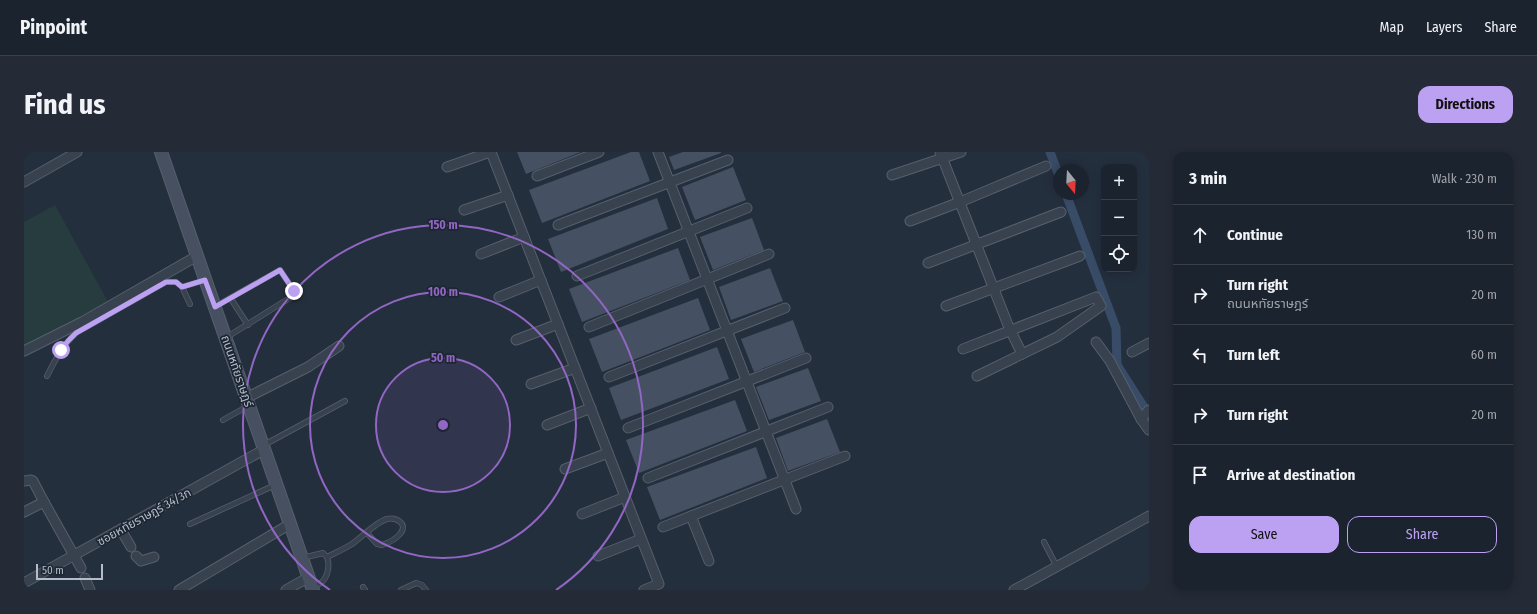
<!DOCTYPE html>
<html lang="en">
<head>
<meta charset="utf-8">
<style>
	body { margin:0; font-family:"Fira Sans Condensed","Noto Sans Thai",sans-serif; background:#242b36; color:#f1f3f6 }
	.controls { position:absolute; right:12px; top:12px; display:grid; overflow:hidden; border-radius:8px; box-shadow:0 2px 10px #0003 }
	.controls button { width:36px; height:36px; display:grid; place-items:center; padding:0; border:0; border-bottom:1px solid #39404a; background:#1b232e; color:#f1f3f6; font:20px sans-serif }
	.compass { position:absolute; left:1029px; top:12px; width:36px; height:36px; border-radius:50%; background:#1b232e; box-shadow:0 2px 10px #0003; rotate:162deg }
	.scale { position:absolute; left:12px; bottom:10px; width:67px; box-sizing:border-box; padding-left:4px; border:2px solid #b4bcc9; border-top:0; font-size:11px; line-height:14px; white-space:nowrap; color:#b4bcc9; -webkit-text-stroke:3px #1d2633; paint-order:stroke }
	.stop { position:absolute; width:12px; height:12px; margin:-9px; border:3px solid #bca0f2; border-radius:50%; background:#fff }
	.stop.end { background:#bca0f2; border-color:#fff; box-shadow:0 1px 4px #0008 }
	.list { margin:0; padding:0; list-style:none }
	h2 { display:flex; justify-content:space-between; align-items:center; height:52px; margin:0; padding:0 16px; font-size:17px }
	h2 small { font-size:13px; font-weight:400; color:#a0a4aa }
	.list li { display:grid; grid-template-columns:26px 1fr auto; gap:12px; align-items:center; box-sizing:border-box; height:60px; padding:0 16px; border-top:1px solid #39404a }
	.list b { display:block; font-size:15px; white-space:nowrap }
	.list p { margin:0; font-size:13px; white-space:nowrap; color:#a0a4aa }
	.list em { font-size:13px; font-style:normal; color:#a0a4aa }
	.actions { display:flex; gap:8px; padding:12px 16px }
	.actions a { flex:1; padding:9px 0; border:1px solid #bca0f2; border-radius:12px; text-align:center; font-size:14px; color:#bca0f2 }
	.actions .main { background:#bca0f2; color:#111 }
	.icon { flex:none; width:22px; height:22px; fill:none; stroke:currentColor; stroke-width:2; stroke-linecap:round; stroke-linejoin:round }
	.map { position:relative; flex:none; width:1125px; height:438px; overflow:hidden; border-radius:12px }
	header { display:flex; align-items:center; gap:24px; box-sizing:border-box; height:56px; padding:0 20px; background:#1b232e; border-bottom:1px solid #39404a }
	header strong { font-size:19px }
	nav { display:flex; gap:22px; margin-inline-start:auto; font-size:14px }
	.intro { display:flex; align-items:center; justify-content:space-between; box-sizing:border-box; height:96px; padding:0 24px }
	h1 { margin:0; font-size:28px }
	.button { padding:10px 18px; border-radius:12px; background:#bca0f2; color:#111; font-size:14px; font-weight:700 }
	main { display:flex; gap:24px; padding:0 24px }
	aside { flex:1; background:#1b232e; border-radius:12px; box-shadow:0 2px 10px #0003 }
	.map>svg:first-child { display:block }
	.green { fill:#263c3f }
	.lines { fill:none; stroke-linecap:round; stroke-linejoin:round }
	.canal { stroke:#394c67; stroke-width:9 }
	.building { fill:#455162 }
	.service-casing { stroke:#565f6c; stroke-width:6 }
	.minor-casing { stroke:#565f6c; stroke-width:11 }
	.secondary-casing { stroke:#565f6c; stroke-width:14 }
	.service { stroke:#38414e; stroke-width:4.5 }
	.minor { stroke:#38414e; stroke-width:9 }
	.secondary { stroke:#465061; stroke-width:12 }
	.route { stroke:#bca0f2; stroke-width:5 }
	.ring { fill:none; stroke:#9266c3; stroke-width:2 }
	.labels { text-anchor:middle; stroke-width:3.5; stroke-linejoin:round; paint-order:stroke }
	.street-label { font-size:12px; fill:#b4bcc9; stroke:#1d2633 }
	.centre { fill:#9266c3; stroke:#1d2633; stroke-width:2 }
	.ring-label { font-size:12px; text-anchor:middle; font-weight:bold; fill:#9266c3; stroke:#1d2633; stroke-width:3.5; stroke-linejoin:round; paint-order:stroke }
</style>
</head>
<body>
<header>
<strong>Pinpoint</strong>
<nav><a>Map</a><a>Layers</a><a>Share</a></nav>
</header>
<div class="intro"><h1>Find us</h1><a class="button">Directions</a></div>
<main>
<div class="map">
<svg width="1125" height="438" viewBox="0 0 1125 438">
	<rect width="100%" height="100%" fill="#242f3e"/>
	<path class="green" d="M31,53L84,150L0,196V70Z"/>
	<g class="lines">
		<g class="canal">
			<path d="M1026,0L1035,24"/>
			<path d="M1042,42L1092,176L1093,213L1125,263"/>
		</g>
	</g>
	<g class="building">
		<path d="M493,0H557L502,22Z"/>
		<path d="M607,0H615L626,29L518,71L505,38Z"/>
		<path d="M659,0H697V1L650,18L645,5Z"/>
		<path d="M709,15L722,48L671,68L658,35Z"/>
		<path d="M633,46L644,77L537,120L524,87Z"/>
		<path d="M728,66L740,98L689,118L676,85Z"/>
		<path d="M654,96L666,128L558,170L545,137Z"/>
		<path d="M746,116L759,149L707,168L695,135Z"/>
		<path d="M674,146L686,178L578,220L565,187Z"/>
		<path d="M769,168L781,200L730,220L717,187Z"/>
		<path d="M693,195L705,227L597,268L585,236Z"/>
		<path d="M784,216L797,249L745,268L732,235Z"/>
		<path d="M711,248L723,279L615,321L602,288Z"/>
		<path d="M803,267L816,300L764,319L752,286Z"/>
		<path d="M732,295L743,326L636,368L623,335Z"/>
	</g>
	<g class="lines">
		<g class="service-casing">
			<g id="service">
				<path d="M158,135L166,152"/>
				<path d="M207,147L224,173"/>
				<path d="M192,154L256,118L270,139L271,142L269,144L203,185"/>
				<path d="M23,224C31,208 39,193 52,181L142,130H152L158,135L181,128"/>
				<path d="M199,268L224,254"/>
				<path d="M240,293L321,249"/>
				<path d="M166,372L251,333"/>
				<path d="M1020,390L1033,415"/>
				<path d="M278,406L299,401L303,405C311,401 320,397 328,392C338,385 352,370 363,367C372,365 385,372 376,382C372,387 364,391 358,393L353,392L343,381"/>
				<path d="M289,434C292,433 296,432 298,430C304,424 306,413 303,405"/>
				<path d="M339,435L341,438"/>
				<path d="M377,438L392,431L398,433L402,438"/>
			</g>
		</g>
		<g class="minor-casing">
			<g id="minor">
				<path d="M467,0L635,432L620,438"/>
				<path d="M634,0L772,357"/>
				<path d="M916,0L984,173L998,202"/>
				<path d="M423,15L466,0"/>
				<path d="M868,23L937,0"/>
				<path d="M513,24L575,0"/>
				<path d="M0,30L53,0"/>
				<path d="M440,58L484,43"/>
				<path d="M886,69L936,50L1022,14"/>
				<path d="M534,73L704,8"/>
				<path d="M457,102L500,85"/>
				<path d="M904,111L1037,60"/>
				<path d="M553,124L723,56"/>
				<path d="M475,145L517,128"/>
				<path d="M922,154L1056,104"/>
				<path d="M565,175L745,102"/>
				<path d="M492,188L534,172"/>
				<path d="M1072,190L1086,209L1117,267L1125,278"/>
				<path d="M939,197L1072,145L1077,154L1033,185L953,224"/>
				<path d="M0,199L58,170L173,104"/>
				<path d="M1108,200L1125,191"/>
				<path d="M585,225L761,156"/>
				<path d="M507,232L551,216"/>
				<path d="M222,246L284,215L315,194"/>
				<path d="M1117,267L1125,258"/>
				<path d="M523,273L567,256"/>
				<path d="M604,276L782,206"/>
				<path d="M541,317L584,301"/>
				<path d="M624,326L804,255"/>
				<path d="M0,329L7,328L9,329L20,350"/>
				<path d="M0,360L20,350L57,416"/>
				<path d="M558,362L601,345"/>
				<path d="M667,364L685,409"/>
				<path d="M639,375L821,304"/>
				<path d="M97,378L107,395"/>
				<path d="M112,404L117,409L130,405"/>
				<path d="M574,404L617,387"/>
				<path d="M61,426L66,438"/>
				<path d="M0,431L241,297"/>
				<path d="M155,438L266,372"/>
				<path d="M262,438L285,425"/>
				<path d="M990,438L1125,364"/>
			</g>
		</g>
		<g class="secondary-casing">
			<path id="secondary" d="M137,0L289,438"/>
		</g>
		<use href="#service" class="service"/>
		<use href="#minor" class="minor"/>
		<use href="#secondary" class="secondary"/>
	</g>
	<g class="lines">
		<path class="route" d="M37,198L44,189L52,181L142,130H152L158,135L181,128L191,155L256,118L270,139"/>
	</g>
	<circle cx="419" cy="273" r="67" fill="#9266c3" fill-opacity=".12"/>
	<g class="ring">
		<circle cx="419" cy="273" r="67"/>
		<circle cx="419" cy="273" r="133"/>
		<path d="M306 438A200 200 0 1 1 532 438"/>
	</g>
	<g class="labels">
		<g class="street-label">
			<text transform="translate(213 219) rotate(71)" y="4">ถนนหทัยราษฎร์</text>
			<text transform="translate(120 365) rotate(-29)" y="4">ซอยหทัยราษฎร์ 34/3ก</text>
		</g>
	</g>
	<circle cx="419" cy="273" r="6" class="centre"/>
	<g class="ring-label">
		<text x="419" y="77">150 m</text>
		<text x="419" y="144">100 m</text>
		<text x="419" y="210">50 m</text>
	</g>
</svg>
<div class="controls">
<button>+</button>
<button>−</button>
<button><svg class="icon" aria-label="locate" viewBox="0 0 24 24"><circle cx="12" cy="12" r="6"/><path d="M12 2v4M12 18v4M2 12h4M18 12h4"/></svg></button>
</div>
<svg class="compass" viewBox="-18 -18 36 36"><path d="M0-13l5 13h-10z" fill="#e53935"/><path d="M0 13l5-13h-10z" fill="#a0a4aa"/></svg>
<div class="scale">50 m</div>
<div class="stop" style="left:37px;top:198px"></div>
<div class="stop end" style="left:270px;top:139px"></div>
</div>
<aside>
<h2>3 min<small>Walk · 230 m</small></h2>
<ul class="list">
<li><svg class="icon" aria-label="ahead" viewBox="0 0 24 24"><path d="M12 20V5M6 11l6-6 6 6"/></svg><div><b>Continue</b></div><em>130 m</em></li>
<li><svg class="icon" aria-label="right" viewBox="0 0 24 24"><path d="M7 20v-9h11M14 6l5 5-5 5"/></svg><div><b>Turn right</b><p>ถนนหทัยราษฎร์</p></div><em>20 m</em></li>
<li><svg class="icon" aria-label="left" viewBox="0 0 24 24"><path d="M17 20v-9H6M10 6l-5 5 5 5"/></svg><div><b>Turn left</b></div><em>60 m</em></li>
<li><svg class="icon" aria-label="right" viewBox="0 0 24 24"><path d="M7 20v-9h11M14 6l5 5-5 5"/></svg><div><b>Turn right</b></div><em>20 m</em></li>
<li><svg class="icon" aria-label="arrive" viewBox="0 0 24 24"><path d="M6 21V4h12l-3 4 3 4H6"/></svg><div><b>Arrive at destination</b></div></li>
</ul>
<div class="actions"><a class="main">Save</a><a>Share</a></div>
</aside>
</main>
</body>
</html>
